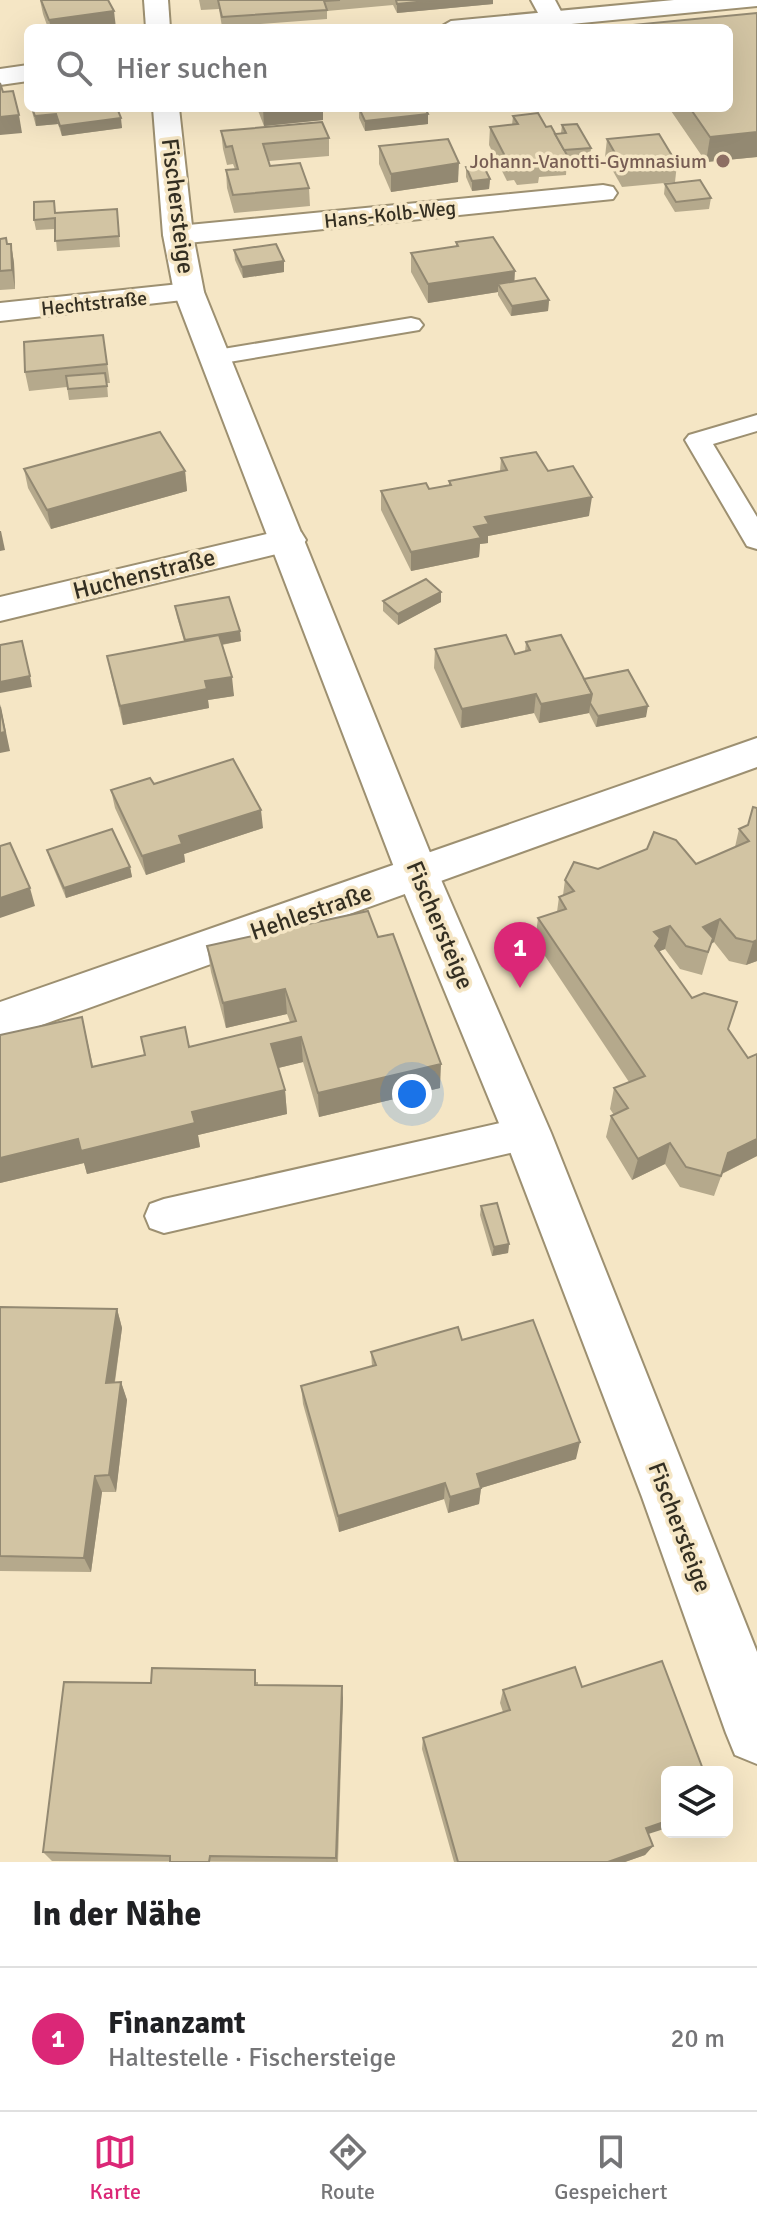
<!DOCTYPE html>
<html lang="de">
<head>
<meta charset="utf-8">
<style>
	body { margin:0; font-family:Signika,sans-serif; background:#f2f2f2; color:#202124 }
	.controls { position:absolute; right:24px; bottom:24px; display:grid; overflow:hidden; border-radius:12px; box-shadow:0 8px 32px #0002 }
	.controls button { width:72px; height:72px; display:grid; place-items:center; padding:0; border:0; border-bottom:2px solid #e0e0e0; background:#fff; color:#202124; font:40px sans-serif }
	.you { position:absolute; left:412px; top:1094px; width:28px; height:28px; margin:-20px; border:6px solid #fff; border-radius:50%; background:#1a73e8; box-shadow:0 0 0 12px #1a73e833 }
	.badge { display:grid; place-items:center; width:52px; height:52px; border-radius:50%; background:#db2777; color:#fff; font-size:26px; font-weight:700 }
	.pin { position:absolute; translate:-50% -66px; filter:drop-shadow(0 2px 4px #0008) }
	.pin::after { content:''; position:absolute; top:42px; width:28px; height:24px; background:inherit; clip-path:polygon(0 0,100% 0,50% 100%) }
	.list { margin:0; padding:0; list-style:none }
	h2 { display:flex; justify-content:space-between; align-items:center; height:104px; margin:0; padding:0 32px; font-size:34px }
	h2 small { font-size:26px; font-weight:400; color:#757577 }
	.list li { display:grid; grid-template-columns:52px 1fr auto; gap:24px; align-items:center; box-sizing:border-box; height:144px; padding:0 32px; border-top:2px solid #e0e0e0 }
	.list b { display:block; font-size:30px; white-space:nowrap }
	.list p { margin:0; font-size:26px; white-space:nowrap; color:#757577 }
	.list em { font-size:26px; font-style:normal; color:#757577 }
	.icon { flex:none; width:44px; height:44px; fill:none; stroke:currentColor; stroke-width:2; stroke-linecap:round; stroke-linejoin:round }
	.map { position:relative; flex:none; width:757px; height:1862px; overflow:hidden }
	.search { position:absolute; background:#fff; box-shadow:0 8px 32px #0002; left:24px; right:24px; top:24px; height:88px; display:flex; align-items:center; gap:20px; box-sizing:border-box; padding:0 28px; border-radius:12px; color:#757577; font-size:30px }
	.sheet { height:248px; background:#fff }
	nav { display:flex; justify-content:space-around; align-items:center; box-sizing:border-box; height:112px; border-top:2px solid #e0e0e0; background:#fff; font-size:22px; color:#757577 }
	nav a { display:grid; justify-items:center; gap:4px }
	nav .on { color:#db2777 }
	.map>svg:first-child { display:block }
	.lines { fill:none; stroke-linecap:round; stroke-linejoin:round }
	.service-casing { stroke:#9d9071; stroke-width:4 }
	.minor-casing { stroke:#9d9071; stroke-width:4 }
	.tertiary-casing { stroke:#9d9071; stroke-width:4 }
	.service { fill:#fff; fill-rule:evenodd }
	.minor { fill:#fff; fill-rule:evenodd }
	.tertiary { fill:#fff; fill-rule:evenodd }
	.wall { fill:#b5a98c }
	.shaded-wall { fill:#938972 }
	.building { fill:#d2c4a3; stroke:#938972; stroke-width:2 }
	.education-dot { fill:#8d6e63; stroke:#f5e6c5; stroke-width:3 }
	.labels { text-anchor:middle; stroke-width:7; stroke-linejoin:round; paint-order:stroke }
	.far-education-label { font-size:20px; fill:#785e54; stroke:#f5e6c5; text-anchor:end }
	.far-street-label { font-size:20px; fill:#342f22; stroke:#f5e6c5 }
	.street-label { font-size:24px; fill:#342f22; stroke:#f5e6c5 }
</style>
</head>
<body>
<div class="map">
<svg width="757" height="1862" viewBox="0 0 757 1862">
	<rect width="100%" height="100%" fill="#f5e6c5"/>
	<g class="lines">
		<g class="service-casing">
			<g id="service">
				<path d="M411,318L419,320L423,325L419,330L217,364L205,357L217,350Z"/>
				<path d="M757,415V431L713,444L757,517V549L747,546L685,440L689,435Z"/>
				<path d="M527,1117L540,1122L546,1133L540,1144L527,1149L164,1233L150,1228L145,1216L150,1204L164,1199Z"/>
			</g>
		</g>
		<g class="minor-casing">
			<g id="minor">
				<path d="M531,0H555L565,19L553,26L544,24Z"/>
				<path d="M28,65V81L0,85V69Z"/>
				<path d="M603,185L613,187L617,193L613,199L178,244L168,241L163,235L168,229L178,226Z"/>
				<path d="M189,283L200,286L204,292L200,298L0,321V303Z"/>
				<path d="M288,529L301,532L306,540L301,548L0,621V597Z"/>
				<path d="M757,738V767L0,1040V1002Z"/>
			</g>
		</g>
		<g class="tertiary-casing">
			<g id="tertiary">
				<path d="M144,0H168L170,28H146Z"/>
				<path d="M674,0H757V6L530,28H439L451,21Z"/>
				<path d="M153,108H179L193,235L204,292L439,875L551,1133L757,1652V1764L735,1755L726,1733L642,1497L503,1133L397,875L174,292L163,235Z"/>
			</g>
		</g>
		<use href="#service" class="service"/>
		<use href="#minor" class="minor"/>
		<use href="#tertiary" class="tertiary"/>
	</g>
	<g class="wall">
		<path d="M40,0H108L116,28H48L43,14Z"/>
		<path d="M199,0H493V4L397,13L393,5L327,11V19L222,27L219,9L201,10Z"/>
		<path d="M757,13V157L706,162L669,108H729V28H631L632,25Z"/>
		<path d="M31,108H117L122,128L62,136L58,124L36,126Z"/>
		<path d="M257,108H347V109L323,112V120L264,126Z"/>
		<path d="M359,108L428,114V124L365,131L359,118Z"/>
		<path d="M513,116L546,127L555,134L561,133L562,125L591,148L590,158L567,160L566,175L539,177L538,183L517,185L514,180L507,181L489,145L490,127L512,125Z"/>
		<path d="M221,131L329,138V156L269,161L270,166L309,188L310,206L234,213L227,188L226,170L235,169L233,164L227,165L223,149Z"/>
		<path d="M607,139L677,164L675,182L622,187L605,157Z"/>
		<path d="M379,146L458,182L391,192L379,164Z"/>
		<path d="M466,167L490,179L489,189L472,191L466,177Z"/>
		<path d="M665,184L711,198L709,209L675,212L664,194Z"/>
		<path d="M117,209L120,247L57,251L55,229L36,230L34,220L56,213Z"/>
		<path d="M0,239L7,244H11L14,263L15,289L0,290Z"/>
		<path d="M456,242L514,282L549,300L548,311L511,316L498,295V292L428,303L411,272V253L456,247Z"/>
		<path d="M234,250L284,272L243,278L235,260Z"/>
		<path d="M103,335L110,383H107L108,397L69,400L67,387L29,391L25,372Z"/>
		<path d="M501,458L548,471L589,516L488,536V543L480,544L479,557L411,571L381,510V491L429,489L449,485V481L500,471Z"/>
		<path d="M24,469L185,471L187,491L51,529L28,488Z"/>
		<path d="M441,592V602L398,625L383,611V601Z"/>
		<path d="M175,606L240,631L241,641L222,645L234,696L208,700L209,708L123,725L111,675L107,656L184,641L177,617Z"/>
		<path d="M526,642L584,679L646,717L596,727L589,713L539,723L534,713L461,728L434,668L435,649L515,654L525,651Z"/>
		<path d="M154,784L263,828L184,854L185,862L146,875L115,808L111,790Z"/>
		<path d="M748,825L757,961L746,965L729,961L714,942L711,944L702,975L680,969L665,949L659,951L692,998L729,1030L757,1156L722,1174L714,1196L680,1187L665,1164L632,1180L606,1137L611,1116L614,1115L610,1109L614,1088L629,1082L535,941L538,918L557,912L559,897L563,895L565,880L598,869L696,864L735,847L739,829Z"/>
		<path d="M47,850L130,867L132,877L66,898L50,860Z"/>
		<path d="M378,937L440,1088L319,1117L303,1062L278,1068L285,1090L287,1114L198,1135L200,1147L87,1174L84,1163L0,1183V1035L82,1017L93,1066L189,1047L290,1022L287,1014L226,1028L211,972L207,946Z"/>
		<path d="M481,1206L509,1244L508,1253L492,1256L480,1215Z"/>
		<path d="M0,1307L117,1309L122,1328L115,1382H121L127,1400L116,1492H102L91,1572L0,1571Z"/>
		<path d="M462,1340L576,1459L481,1488L479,1504L448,1513L444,1499L339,1532L303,1404L301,1386L372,1366L371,1352Z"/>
		<path d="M258,1682V1685L343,1698L338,1862L52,1861L43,1852L151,1683Z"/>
		<path d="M582,1687L648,1834L653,1846L645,1855L625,1862H454L422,1749L423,1738L503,1712L500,1703L503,1690Z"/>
	</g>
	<g class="shaded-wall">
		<path d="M436,0H493V4L397,13V4Z"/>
		<path d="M114,11L116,28H51L49,20Z"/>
		<path d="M263,108H347V109L323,112V120L264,126Z"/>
		<path d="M56,114L58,124L36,126L35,116Z"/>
		<path d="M428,114V124L365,131V121Z"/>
		<path d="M19,115L22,133L0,135V117Z"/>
		<path d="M121,118L122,128L62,136L60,126Z"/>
		<path d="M757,132V157L706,162L710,137Z"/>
		<path d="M459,163L458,182L391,192V174Z"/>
		<path d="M490,179L489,189L472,191V181Z"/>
		<path d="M11,244L14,263L15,289L12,270Z"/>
		<path d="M284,261V272L243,278L242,267Z"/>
		<path d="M515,271L514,290L498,284V292L428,303V284Z"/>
		<path d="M549,300L548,311L511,316L512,306Z"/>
		<path d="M185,471L187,491L51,529L47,510Z"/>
		<path d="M592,497L589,516L488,536V543L480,544L479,557L411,571V552L474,527L485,517Z"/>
		<path d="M0,531H1L5,550L0,551Z"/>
		<path d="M441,592V602L398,625V614Z"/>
		<path d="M240,631L241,641L186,651L185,640Z"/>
		<path d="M30,676L32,687L0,693V682Z"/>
		<path d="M232,677L234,696L208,700L209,708L123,725L120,706L205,681Z"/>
		<path d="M536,694L534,713L461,728L462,709Z"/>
		<path d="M592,694L589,713L539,723L541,704Z"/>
		<path d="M0,704L10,751L0,753Z"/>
		<path d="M648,706L646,717L596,727L598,716Z"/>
		<path d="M261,810L263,828L184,854L185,862L146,875L142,856L179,836Z"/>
		<path d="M130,867L132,877L66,898L64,888Z"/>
		<path d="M30,888L35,906L0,918V898Z"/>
		<path d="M720,919L714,942L711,944L702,975L711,944L697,950L703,927Z"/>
		<path d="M670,926L665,949L653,954L654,932Z"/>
		<path d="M757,940V961L746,965L753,942Z"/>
		<path d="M285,989L287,1014L226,1028L223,1003Z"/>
		<path d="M301,1037L303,1062L274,1069L271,1044Z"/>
		<path d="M441,1064L440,1088L319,1117L318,1093Z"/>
		<path d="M285,1090L287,1114L198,1135L200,1147L87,1174L84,1163L0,1183V1158Z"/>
		<path d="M757,1139V1156L721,1174L728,1153Z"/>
		<path d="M670,1143L665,1164L632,1180L638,1159Z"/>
		<path d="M509,1244L508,1253L492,1256L494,1247Z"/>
		<path d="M117,1309L122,1328L112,1400L106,1383Z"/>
		<path d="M121,1382L127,1400L116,1492L109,1475Z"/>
		<path d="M580,1442L576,1459L481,1488L479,1504L448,1513L450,1497L477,1474Z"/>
		<path d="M95,1476L102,1492L91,1572L84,1558Z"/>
		<path d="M445,1483L444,1499L339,1532L338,1516Z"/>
		<path d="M342,1686L343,1698L337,1862L336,1858Z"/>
		<path d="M667,1821V1828L639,1837L646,1828Z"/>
		<path d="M653,1846L645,1855L625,1862H608Z"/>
	</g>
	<g class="building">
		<path d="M41,0H108L114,11L49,20Z"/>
		<path d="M218,0H340L324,1L327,10L222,17Z"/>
		<path d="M396,0H436L397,4Z"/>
		<path d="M757,13V132L710,137L690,108H729V28H634L632,25Z"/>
		<path d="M0,83L3,92L13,91L19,115L0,117Z"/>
		<path d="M32,108H117L121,118L60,126L56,114L35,116Z"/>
		<path d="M359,108H425L428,114L365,121Z"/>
		<path d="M538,113L546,127L551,126L568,157L537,160L540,165L518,167L515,162H508L490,127L518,124L513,116Z"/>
		<path d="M322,122L329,138L263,144L270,166L300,163L309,188L233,195L226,170L238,169L232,146L226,147L221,131Z"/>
		<path d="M577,124L591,148L564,150L555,134L566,133L562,125Z"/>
		<path d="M659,134L677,164L624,169L607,139Z"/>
		<path d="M448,139L459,163L391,174L379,146Z"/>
		<path d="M483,165L490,179L472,181L466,167Z"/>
		<path d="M700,180L711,198L676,202L665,184Z"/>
		<path d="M54,201L55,213L117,209L119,236L55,241V218L34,220V202Z"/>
		<path d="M493,237L515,271L428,284L411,253L458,246L456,242Z"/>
		<path d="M6,238L7,244H11L12,270L0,271V239Z"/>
		<path d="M276,244L284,261L242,267L234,250Z"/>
		<path d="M535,278L549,300L512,306L498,284Z"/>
		<path d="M103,335L107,364L25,372L24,342Z"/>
		<path d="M105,373L107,386L68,389L66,376Z"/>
		<path d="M160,432L185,471L47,510L24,469Z"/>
		<path d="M536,452L548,471L573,466L592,497L485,517L489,524L474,527L481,538L411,552L381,491L426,483L429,489L451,485L449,481L507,470L501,458Z"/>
		<path d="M426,579L441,592L398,614L383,601Z"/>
		<path d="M229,597L240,631L185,640L175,606Z"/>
		<path d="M219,635L232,677L205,681L207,689L120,706L107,656Z"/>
		<path d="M506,635L515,654L530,650L526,642L561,635L592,694L541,704L536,694L462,709L435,649Z"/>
		<path d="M22,641L30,676L0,682V645Z"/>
		<path d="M628,670L648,706L598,716L590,703L592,694L584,679Z"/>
		<path d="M0,707L5,732L0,733Z"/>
		<path d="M233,759L261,810L179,836L182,844L142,856L111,790L150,778L154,784Z"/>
		<path d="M753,807L757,808V940L753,942L736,938L720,919L703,927L713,938L708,952L686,946L670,926L654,932L660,938L655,946L692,998L704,993L737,1002L728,1029L748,1058L757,1054V1139L728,1153L721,1176L686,1167L670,1143L638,1159L611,1116L628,1108L614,1088L645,1076L538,918L566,909L559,897L574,891L565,880L574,862L598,869L647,849L654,832L676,840L696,864L749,841L739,829L748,825Z"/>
		<path d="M112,829L130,867L64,888L47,850Z"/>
		<path d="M10,843L30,888L0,898V846Z"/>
		<path d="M368,911L378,937L393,934L441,1064L318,1093L301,1037L271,1044L285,1090L192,1112L195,1123L81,1151L78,1139L0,1158V1035L82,1017L92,1067L145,1055L141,1037L185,1027L189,1047L296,1021L285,989L223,1003L207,946Z"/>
		<path d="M497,1203L509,1244L494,1247L481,1206Z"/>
		<path d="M0,1307L117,1309L106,1383L121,1382L109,1475L95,1476L84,1558L0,1556Z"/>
		<path d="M533,1320L580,1442L477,1474L481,1488L450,1497L445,1483L338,1516L301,1386L376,1365L371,1352L458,1327L462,1340Z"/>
		<path d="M662,1661L704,1772H667V1821L646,1828L653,1846L608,1862H458L423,1738L510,1710L503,1690L575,1667L582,1687Z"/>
		<path d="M152,1668L255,1670V1685L342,1686L336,1858L210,1856L209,1862H170V1856L43,1852L64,1682L151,1683Z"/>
	</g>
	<circle class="education-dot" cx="723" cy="161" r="8"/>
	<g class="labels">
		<g class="far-education-label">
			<text x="707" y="168">Johann-Vanotti-Gymnasium</text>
		</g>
		<g class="far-street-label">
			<text transform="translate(390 214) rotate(-6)" y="7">Hans-Kolb-Weg</text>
			<text transform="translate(94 303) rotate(-6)" y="7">Hechtstraße</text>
		</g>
		<g class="street-label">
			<text transform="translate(178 206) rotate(83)" y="8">Fischersteige</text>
			<text transform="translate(144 574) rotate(-14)" y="8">Huchenstraße</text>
			<text transform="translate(311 912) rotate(-19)" y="8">Hehlestraße</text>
			<text transform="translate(440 925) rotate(67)" y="8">Fischersteige</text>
			<text transform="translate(680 1527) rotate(69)" y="8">Fischersteige</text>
		</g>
	</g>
</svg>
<div class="controls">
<button><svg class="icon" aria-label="layers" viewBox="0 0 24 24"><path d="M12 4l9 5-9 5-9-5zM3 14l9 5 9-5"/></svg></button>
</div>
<div class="you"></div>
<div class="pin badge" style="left:520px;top:988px">1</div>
<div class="search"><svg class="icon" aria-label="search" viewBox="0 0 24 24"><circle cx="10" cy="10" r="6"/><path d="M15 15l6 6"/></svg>Hier suchen</div>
</div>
<section class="sheet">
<h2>In der Nähe<small></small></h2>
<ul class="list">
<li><span class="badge">1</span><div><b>Finanzamt</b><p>Haltestelle · Fischersteige</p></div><em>20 m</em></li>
</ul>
</section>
<nav>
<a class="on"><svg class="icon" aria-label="map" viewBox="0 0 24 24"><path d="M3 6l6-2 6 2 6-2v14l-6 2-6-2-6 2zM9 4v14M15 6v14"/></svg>Karte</a>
<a><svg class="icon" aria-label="directions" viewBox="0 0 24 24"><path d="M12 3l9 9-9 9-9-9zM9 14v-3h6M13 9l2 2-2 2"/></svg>Route</a>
<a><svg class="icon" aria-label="saved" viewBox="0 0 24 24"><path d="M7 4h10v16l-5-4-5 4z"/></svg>Gespeichert</a>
</nav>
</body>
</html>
